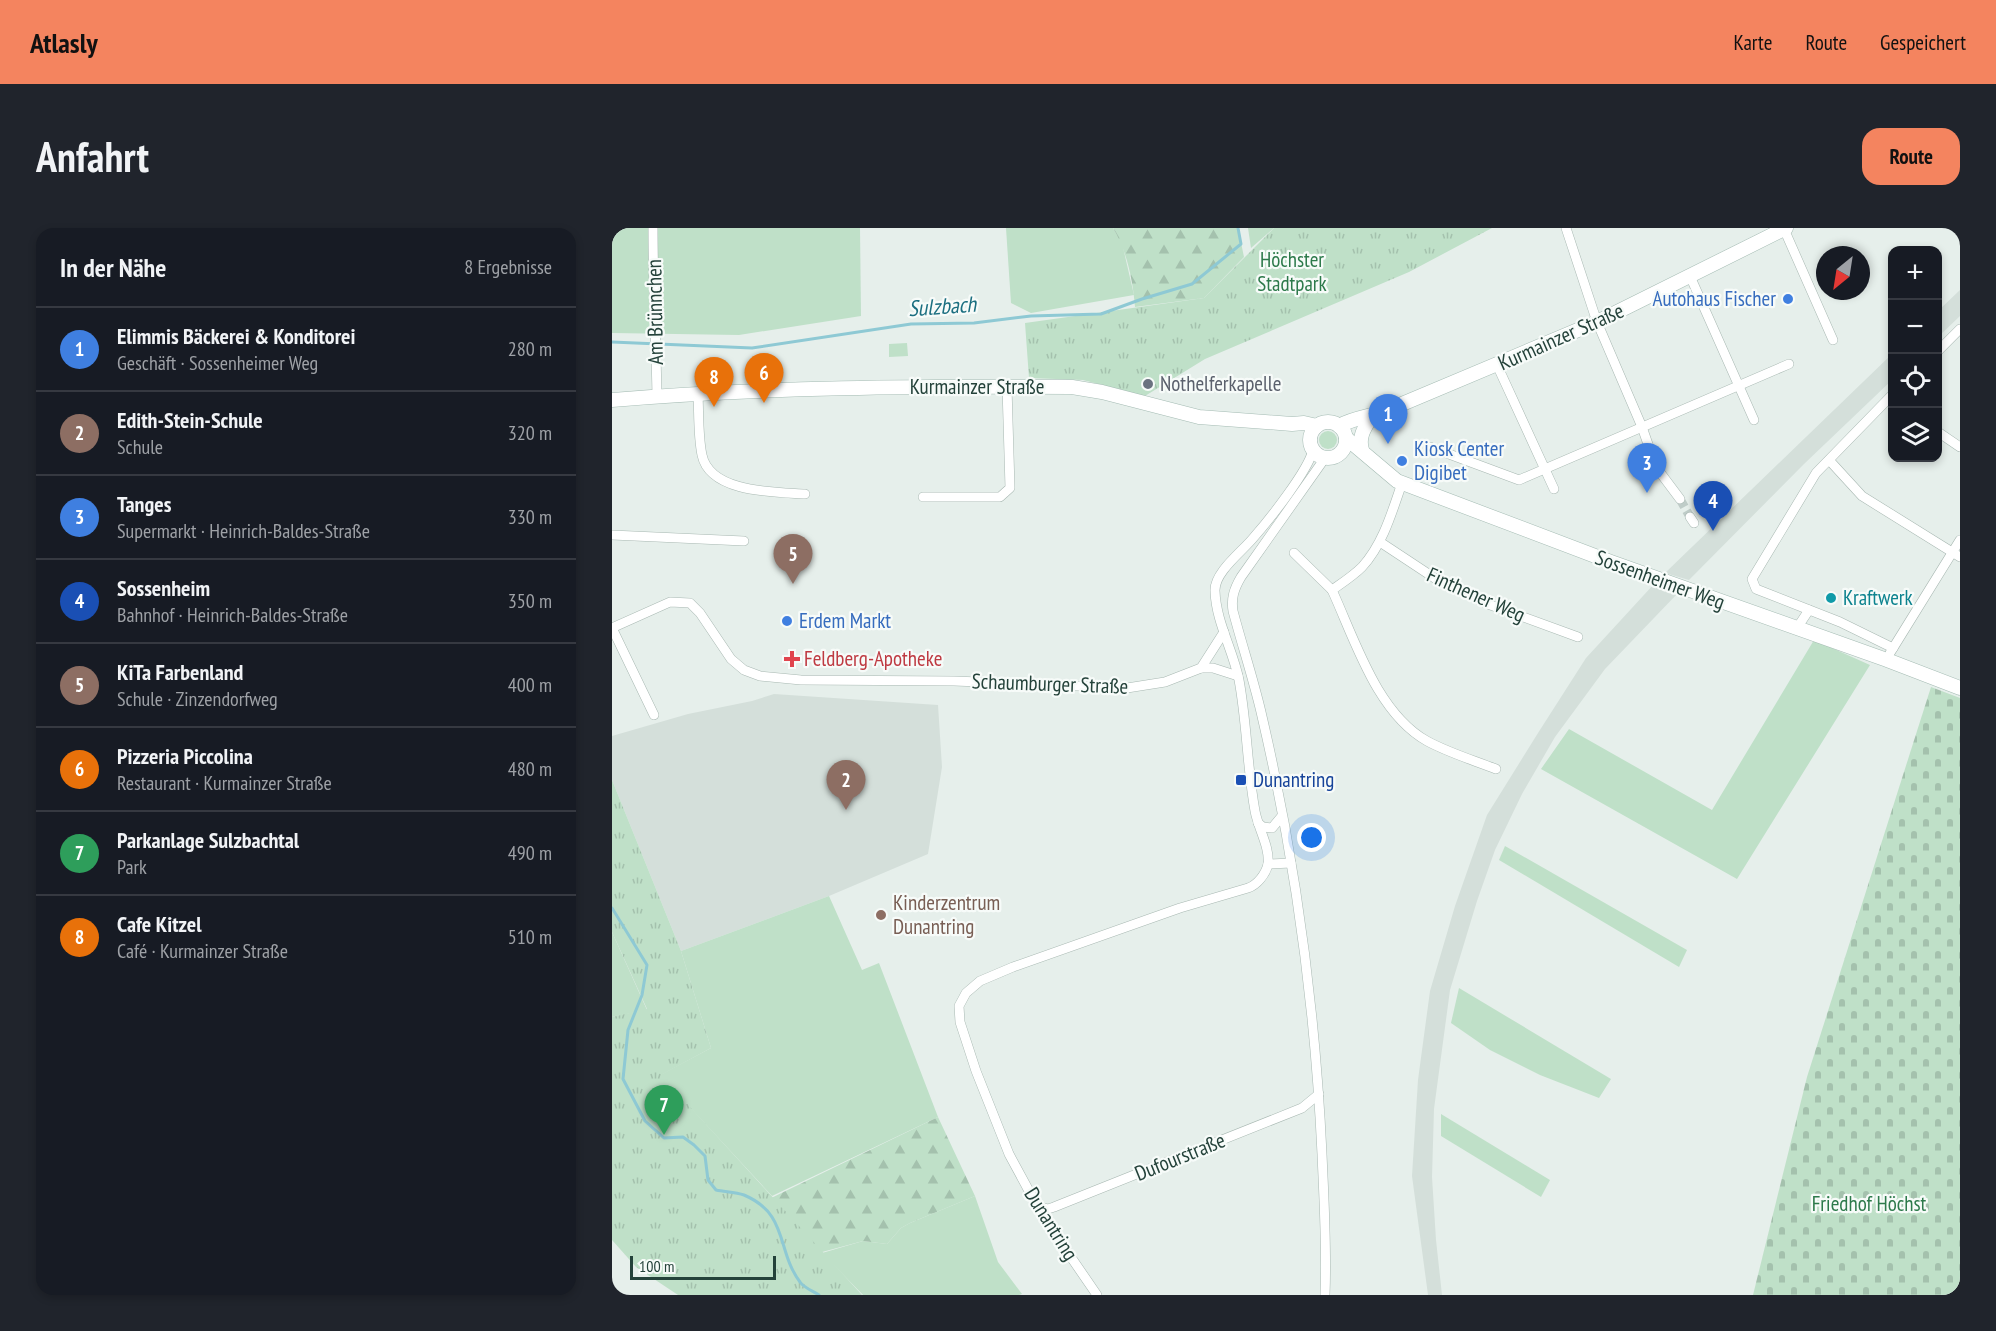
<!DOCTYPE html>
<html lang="de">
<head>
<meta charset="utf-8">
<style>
	body { margin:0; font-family:"PT Sans Narrow",sans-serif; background:#20242c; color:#f1f3f6 }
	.controls { position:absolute; right:18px; top:18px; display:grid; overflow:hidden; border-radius:12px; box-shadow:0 3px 9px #0003 }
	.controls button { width:54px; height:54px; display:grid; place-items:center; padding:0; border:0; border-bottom:2px solid #363941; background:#171b24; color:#f1f3f6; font:30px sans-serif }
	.compass { position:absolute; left:1204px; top:18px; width:54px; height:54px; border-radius:50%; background:#171b24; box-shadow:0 3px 9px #0003; rotate:210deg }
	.scale { position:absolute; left:18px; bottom:15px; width:146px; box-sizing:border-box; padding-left:6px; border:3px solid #24423a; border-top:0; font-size:16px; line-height:21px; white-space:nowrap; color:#24423a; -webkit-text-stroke:4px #f7fbf9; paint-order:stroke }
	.you { position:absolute; left:700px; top:610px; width:21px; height:21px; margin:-15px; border:4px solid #fff; border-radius:50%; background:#1a73e8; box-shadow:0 0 0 9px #1a73e833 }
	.badge { display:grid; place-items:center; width:39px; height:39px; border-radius:50%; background:#f4845f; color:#fff; font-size:20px; font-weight:700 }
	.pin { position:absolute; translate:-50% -50px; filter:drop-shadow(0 2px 3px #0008) }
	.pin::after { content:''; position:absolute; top:32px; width:21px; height:18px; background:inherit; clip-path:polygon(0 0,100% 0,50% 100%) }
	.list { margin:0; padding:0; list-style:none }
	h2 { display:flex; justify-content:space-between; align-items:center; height:78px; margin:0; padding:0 24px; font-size:26px }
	h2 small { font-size:20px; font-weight:400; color:#9ea1a6 }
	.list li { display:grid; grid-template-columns:39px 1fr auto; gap:18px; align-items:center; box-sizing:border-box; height:84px; padding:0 24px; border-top:2px solid #363941 }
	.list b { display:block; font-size:22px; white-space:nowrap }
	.list p { margin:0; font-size:20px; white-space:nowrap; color:#9ea1a6 }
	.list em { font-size:20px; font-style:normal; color:#9ea1a6 }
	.icon { flex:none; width:33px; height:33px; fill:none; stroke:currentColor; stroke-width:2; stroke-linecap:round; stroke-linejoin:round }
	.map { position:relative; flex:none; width:1348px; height:1067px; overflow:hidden; border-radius:18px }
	header { display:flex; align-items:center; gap:36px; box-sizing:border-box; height:84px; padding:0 30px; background:#f4845f; color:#111 }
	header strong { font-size:28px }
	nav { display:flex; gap:33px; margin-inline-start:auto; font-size:21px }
	.intro { display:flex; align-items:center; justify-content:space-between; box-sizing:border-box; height:144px; padding:0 36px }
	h1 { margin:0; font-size:42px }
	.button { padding:15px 27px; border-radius:18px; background:#f4845f; color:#111; font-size:21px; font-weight:700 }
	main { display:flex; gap:36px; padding:0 36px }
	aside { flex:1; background:#171b24; border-radius:18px; box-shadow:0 3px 9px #0003 }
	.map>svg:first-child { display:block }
	.built { fill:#d4dfda }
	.green { fill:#bfe0c8 }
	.forest { fill:url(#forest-firs) }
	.cemetery { fill:url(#cemetery-stones) }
	.park { fill:url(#park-tufts) }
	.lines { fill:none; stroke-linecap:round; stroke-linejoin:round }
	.stream { stroke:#8ec9d4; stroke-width:3 }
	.street-tunnel { stroke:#bfccc8; stroke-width:9; stroke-dasharray:9 4.5; stroke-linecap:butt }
	.street-casing { stroke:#a8b8b2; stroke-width:10 }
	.secondary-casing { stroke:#a4bbb3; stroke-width:15 }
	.street { stroke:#fff; stroke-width:9 }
	.secondary { stroke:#fff; stroke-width:14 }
	.shop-dot { fill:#3f7fe0; stroke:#f7fbf9; stroke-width:2 }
	.worship-dot { fill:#6b7280; stroke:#f7fbf9; stroke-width:2 }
	.culture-dot { fill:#0f9aa8; stroke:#f7fbf9; stroke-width:2 }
	.health-dot { fill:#e0444e; stroke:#f7fbf9; stroke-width:2 }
	.transit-dot { fill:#1a4fb4; stroke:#f7fbf9; stroke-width:2 }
	.education-dot { fill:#8d6e63; stroke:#f7fbf9; stroke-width:2 }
	.labels { text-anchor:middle; stroke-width:4.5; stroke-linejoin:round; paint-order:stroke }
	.park-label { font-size:21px; fill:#2d7a4b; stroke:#f7fbf9 }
	.shop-label { font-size:21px; fill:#366cbe; stroke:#f7fbf9; text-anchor:start }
	.street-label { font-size:21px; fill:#24423a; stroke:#f7fbf9 }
	.worship-label { font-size:21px; fill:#5b616d; stroke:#f7fbf9; text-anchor:start }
	.culture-label { font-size:21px; fill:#0d838f; stroke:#f7fbf9; text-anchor:start }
	.health-label { font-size:21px; fill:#be3a42; stroke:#f7fbf9; text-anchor:start }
	.transit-label { font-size:21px; fill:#164399; stroke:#f7fbf9; text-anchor:start }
	.education-label { font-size:21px; fill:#785e54; stroke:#f7fbf9; text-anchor:start }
	.water-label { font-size:22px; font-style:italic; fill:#1c6f80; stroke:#f7fbf9 }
</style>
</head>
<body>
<header>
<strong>Atlasly</strong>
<nav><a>Karte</a><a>Route</a><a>Gespeichert</a></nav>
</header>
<div class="intro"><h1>Anfahrt</h1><a class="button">Route</a></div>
<main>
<aside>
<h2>In der Nähe<small>8 Ergebnisse</small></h2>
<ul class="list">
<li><span class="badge" style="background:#3f7fe0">1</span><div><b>Elimmis Bäckerei &amp; Konditorei</b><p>Geschäft · Sossenheimer Weg</p></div><em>280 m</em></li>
<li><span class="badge" style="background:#8d6e63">2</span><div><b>Edith-Stein-Schule</b><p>Schule</p></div><em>320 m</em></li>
<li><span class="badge" style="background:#3f7fe0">3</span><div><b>Tanges</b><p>Supermarkt · Heinrich-Baldes-Straße</p></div><em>330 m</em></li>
<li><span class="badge" style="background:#1a4fb4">4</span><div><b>Sossenheim</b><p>Bahnhof · Heinrich-Baldes-Straße</p></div><em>350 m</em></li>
<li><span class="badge" style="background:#8d6e63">5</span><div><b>KiTa Farbenland</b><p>Schule · Zinzendorfweg</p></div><em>400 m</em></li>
<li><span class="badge" style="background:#e8710a">6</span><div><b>Pizzeria Piccolina</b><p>Restaurant · Kurmainzer Straße</p></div><em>480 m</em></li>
<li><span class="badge" style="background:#2e9e5b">7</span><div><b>Parkanlage Sulzbachtal</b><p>Park</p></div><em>490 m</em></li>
<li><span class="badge" style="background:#e8710a">8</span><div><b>Cafe Kitzel</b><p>Café · Kurmainzer Straße</p></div><em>510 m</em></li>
</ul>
</aside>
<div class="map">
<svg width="1348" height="1067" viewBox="0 0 1348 1067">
	<defs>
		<pattern id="forest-firs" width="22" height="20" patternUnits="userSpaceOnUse" patternTransform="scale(1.5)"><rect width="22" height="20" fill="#bfe0c8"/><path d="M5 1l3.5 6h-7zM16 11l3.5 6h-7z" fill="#a4c1ad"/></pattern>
		<pattern id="cemetery-stones" width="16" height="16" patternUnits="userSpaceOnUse" patternTransform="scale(1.5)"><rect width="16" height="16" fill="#bfe0c8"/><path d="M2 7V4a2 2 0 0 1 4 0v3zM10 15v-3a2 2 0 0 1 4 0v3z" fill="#a4c1ad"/></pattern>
		<pattern id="park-tufts" width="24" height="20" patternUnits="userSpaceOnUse" patternTransform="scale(1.5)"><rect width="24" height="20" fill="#bfe0c8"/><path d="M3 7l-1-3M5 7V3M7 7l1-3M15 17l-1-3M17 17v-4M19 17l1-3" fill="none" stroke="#a4c1ad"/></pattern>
	</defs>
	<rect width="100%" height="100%" fill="#e6efeb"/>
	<g class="built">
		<path d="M1348,62V88L1326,109V83Z"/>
		<path d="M1280,126V152L1192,236L1077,352L1053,345Z"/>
		<path d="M1042,356L1066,365L993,441L943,509L910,566L883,622L865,673L838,762L822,881L820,949L824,1012L830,1067H816L800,948L806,852L818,763L843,678L875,587L926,505L974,430Z"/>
		<path d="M162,466L326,477L330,539L316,626L217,668L69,723L0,552V508L76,486L140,473Z"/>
	</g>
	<g class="green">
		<path d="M0,0H248L249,88L127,107L0,105Z"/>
		<path d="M394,0H501L510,15L522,67L419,85L399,75Z"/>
		<path d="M636,0H662L639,20Z"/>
		<path d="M295,115L296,128L277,129V116Z"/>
		<circle cx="716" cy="212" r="9"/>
		<path d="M1202,412L1258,437L1125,651L929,541L957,501L1100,582Z"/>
		<path d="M893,618L1075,722L1067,739L887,632Z"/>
		<path d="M217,668L250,742L267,735L326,889L160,968L48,847L99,820L69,723Z"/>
		<path d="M0,704L35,782L0,789Z"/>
		<path d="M847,760L999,851L987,870L928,847L878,822L839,795Z"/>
		<path d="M829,886L938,952L929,969L829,908Z"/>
		<path d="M363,968L386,1034L410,1066L407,1067H251L210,1025L251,1013L275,1016L289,1000L298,995Z"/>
	</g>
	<g class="forest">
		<path d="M501,0H626L632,29L592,70L523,79C521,53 515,23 501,0Z"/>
		<path d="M326,889L363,968L298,995L289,1000L275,1016L251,1013L199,1027L153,973Z"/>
	</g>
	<path class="cemetery" d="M1319,459L1348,470V1067H1141L1195,849Z"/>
	<g class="park">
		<path d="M662,0H880L797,44L593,131L533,168L471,152L417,150L413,95L592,70Z"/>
		<path d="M0,552L69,723L99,820L49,847L250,1067H66L24,1039L0,1012V789L35,781L0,704Z"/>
	</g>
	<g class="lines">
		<g class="stream">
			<path d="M0,114L140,120L299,96L362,95L419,88L489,86L530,71L580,56L629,16L626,0"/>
			<path d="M0,680L35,737L30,767L16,802L11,851L33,893L52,910L71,909L82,917L93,928L96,952L104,962C113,964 123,964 132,967C177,986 164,1022 188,1054C192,1060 201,1063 207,1067"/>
		</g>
		<path class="street-tunnel" d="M1068,271L1078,289"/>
		<g class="street-casing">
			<g id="street">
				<path d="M41,0C41,56 44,112 45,168"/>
				<path d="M954,0L985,94L1030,199L1044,239L1068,271"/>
				<path d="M1172,1L1221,112"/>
				<path d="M1078,48L1142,192"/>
				<path d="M1326,123L1348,101"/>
				<path d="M885,137L942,261"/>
				<path d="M86,166C87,186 86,208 90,227C98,265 162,264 193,266"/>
				<path d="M1280,167L1204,245L1140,351L1144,361L1228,394L1281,420"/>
				<path d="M1326,204L1348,219"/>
				<path d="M818,219L907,252L1177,136"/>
				<path d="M1217,232L1250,268L1348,329"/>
				<path d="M790,255C780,284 771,316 750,339C741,348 730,355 720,362C743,412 765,485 815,513C837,525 861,532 884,541"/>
				<path d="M311,269H388L398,260L395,159"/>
				<path d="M1078,289L1082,295"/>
				<path d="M0,307L132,313"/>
				<path d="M768,314L824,351L873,375L966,409"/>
				<path d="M682,325L720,362"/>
				<path d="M0,400L58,374L78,375L88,385L119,431L132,442L148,448L189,452L342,453L515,460L553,454L589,440H601L626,448"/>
				<path d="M0,400L42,487"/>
				<path d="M1185,400L1197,382"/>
				<path d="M1278,425L1348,312"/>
				<path d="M589,440L612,404"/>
				<path d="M646,595L651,599L660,600L670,588"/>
				<path d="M656,636L679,635"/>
				<path d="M425,978L436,981L442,979L690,880L707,866"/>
				<path d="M485,1067L430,987L397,926L364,843L348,794L347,778L354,765L368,753L401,739L568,680L636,660C645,657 654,646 656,636C658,619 646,600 643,583C635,539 635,495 627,452C621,422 604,394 603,363C602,344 631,323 642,309C657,292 696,243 701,222"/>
				<path d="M713,1067C715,1020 712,973 710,926C703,777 683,629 649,484C641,450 630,417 621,383C619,370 622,361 629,349L713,230"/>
			</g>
		</g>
		<g class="secondary-casing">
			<g id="secondary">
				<path d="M0,172C153,159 307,158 460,159L490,164L587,189L680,196L692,195L705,198"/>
				<circle cx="716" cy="212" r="18"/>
				<path d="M727,198C741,190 755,189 771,184L985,94L1174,0"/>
				<path d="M734,210L785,253L999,334L1275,432L1348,460"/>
				<path d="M750,222C746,208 753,199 760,188"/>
			</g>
		</g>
		<use href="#street" class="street"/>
		<use href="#secondary" class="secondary"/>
	</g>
	<g class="shop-dot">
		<circle cx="1176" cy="71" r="6"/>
		<circle cx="790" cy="233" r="6"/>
		<circle cx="175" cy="393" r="6"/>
	</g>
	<circle class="worship-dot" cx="536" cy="156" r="6"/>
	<circle class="culture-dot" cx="1219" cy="370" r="6"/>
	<path class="health-dot" d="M177 422h6v6h6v6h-6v6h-6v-6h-6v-6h6z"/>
	<rect class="transit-dot" x="623" y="546" width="12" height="12" rx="3"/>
	<circle class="education-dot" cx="269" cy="687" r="6"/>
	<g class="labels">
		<g class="park-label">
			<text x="680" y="39">Höchster<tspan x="680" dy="24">Stadtpark</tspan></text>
			<text x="1257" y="983">Friedhof Höchst</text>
		</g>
		<g class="shop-label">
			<text x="1164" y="78" text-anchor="end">Autohaus Fischer</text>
			<text x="802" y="228">Kiosk Center<tspan x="802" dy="24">Digibet</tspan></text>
			<text x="187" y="400">Erdem Markt</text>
		</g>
		<g class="street-label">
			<text transform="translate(43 84) rotate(-91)" y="7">Am Brünnchen</text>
			<text transform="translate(949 109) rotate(-24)" y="7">Kurmainzer Straße</text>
			<text x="365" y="166">Kurmainzer Straße</text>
			<text transform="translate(1048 352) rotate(20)" y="7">Sossenheimer Weg</text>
			<text transform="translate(864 367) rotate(24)" y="7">Finthener Weg</text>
			<text transform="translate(438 456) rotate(2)" y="7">Schaumburger Straße</text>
			<text transform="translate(568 929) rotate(-22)" y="7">Dufourstraße</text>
			<text transform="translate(439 996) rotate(58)" y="7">Dunantring</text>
		</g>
		<g class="worship-label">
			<text x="548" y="163">Nothelferkapelle</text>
		</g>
		<g class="culture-label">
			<text x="1231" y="377">Kraftwerk</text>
		</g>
		<g class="health-label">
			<text x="192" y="438">Feldberg-Apotheke</text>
		</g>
		<g class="transit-label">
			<text x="641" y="559">Dunantring</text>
		</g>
		<g class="education-label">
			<text x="281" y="682">Kinderzentrum<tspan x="281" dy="24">Dunantring</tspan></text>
		</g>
		<g class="water-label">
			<text transform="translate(330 78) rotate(-4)" y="8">Sulzbach</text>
		</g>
	</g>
</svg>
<div class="controls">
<button>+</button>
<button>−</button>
<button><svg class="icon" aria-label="locate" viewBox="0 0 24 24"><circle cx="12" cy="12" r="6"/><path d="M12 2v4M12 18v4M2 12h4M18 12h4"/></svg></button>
<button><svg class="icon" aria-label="layers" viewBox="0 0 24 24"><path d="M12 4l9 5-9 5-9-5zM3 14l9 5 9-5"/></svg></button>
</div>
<svg class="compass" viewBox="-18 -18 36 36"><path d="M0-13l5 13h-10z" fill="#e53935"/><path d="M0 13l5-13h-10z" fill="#9ea1a6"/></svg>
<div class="scale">100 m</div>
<div class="you"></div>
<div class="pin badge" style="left:776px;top:216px;background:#3f7fe0">1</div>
<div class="pin badge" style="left:234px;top:582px;background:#8d6e63">2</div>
<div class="pin badge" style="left:1035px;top:265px;background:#3f7fe0">3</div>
<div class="pin badge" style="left:1101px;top:303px;background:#1a4fb4">4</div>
<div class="pin badge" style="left:181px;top:356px;background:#8d6e63">5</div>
<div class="pin badge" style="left:152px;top:175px;background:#e8710a">6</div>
<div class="pin badge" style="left:52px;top:907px;background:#2e9e5b">7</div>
<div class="pin badge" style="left:102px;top:179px;background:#e8710a">8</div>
</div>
</main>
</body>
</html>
